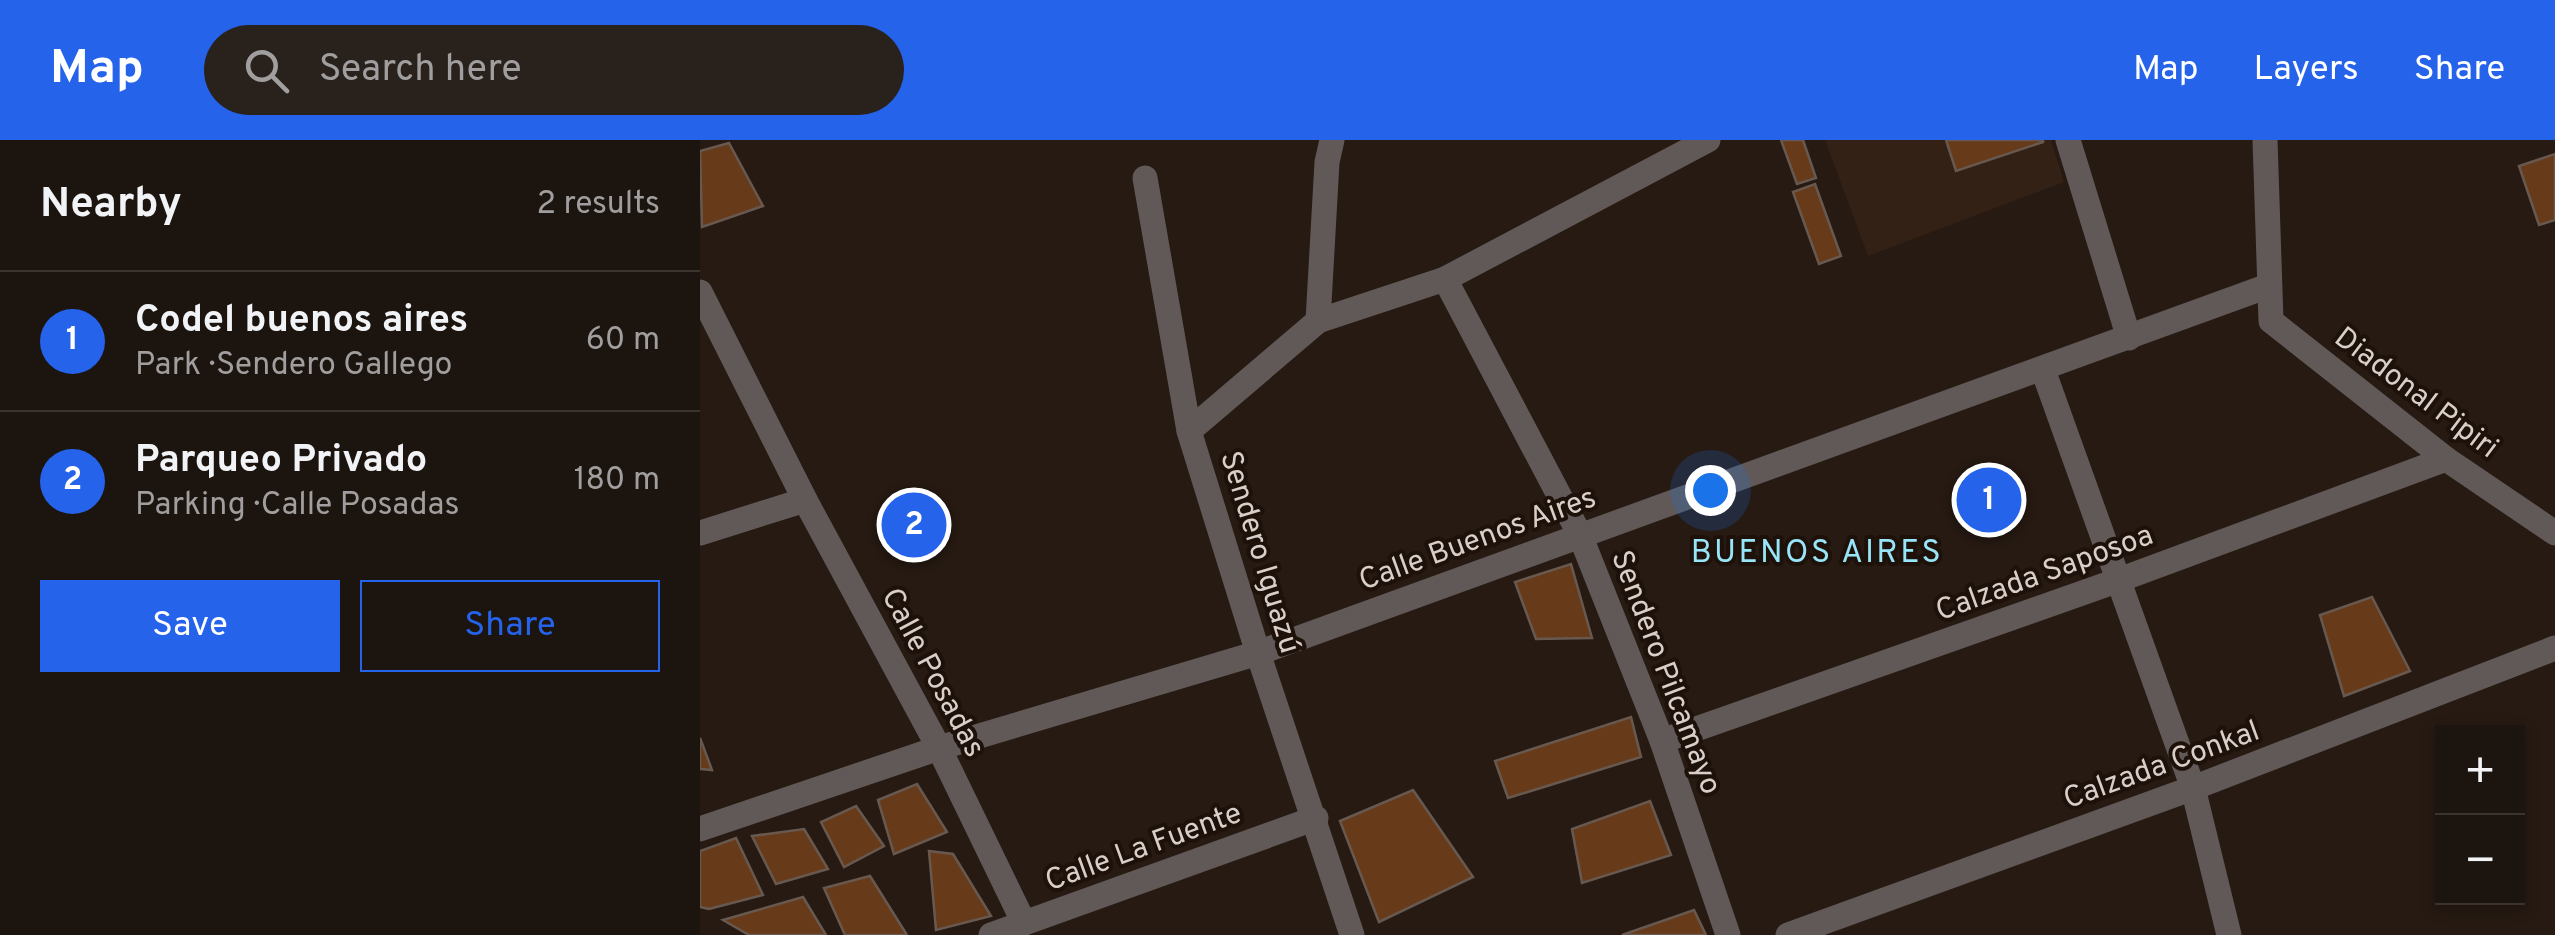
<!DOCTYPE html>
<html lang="en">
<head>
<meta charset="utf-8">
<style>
	body { margin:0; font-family:Overpass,sans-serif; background:#29211c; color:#f1f3f6 }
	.controls { position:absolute; right:30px; bottom:30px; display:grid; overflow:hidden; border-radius:0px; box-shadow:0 5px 15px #0003 }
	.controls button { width:90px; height:90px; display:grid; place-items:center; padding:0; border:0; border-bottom:2px solid #3a332e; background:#1c140e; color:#f1f3f6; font:50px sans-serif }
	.you { position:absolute; left:1010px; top:350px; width:35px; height:35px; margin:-25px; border:8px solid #fff; border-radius:50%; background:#1a73e8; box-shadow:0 0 0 15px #1a73e833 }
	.badge { display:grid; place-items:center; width:65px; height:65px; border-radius:50%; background:#2563eb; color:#fff; font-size:32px; font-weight:700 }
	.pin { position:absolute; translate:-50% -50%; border:5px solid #fff; box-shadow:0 2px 10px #0006 }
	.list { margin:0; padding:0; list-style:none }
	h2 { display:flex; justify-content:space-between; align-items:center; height:130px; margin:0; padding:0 40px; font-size:42px }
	h2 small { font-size:32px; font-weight:400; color:#a09e9e }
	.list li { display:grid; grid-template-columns:65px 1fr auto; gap:30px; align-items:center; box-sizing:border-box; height:140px; padding:0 40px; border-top:2px solid #3a332e }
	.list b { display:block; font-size:38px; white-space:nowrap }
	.list p { margin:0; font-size:32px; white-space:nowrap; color:#a09e9e }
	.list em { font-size:32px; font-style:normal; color:#a09e9e }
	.actions { display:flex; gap:20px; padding:30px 40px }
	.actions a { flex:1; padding:22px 0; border:2px solid #2563eb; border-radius:0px; text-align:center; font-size:35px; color:#2563eb }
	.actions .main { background:#2563eb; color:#fff }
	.icon { flex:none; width:55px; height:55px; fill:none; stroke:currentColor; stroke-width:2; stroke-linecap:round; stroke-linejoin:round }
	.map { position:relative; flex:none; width:1855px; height:795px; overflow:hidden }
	header { display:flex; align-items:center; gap:60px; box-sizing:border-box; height:140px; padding:0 50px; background:#2563eb; color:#fff }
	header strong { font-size:48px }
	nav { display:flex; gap:55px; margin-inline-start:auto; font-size:35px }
	.search { width:700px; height:90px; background:#29211c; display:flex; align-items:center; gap:25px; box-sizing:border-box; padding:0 35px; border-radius:55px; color:#a09e9e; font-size:38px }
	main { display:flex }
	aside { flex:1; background:#1c140e }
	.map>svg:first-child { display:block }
	.built { fill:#332116 }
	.building { fill:#673a19; stroke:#685950; stroke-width:2.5 }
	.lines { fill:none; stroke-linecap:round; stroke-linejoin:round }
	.street { stroke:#615957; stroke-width:25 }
	.labels { text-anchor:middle; stroke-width:8; stroke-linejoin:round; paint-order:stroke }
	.street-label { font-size:30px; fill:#d8cfca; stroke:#1d1109 }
	.neighbourhood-label { font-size:32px; letter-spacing:2.5px; fill:#98e5f7; stroke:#1d1109 }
</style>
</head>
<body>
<header>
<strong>Map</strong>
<div class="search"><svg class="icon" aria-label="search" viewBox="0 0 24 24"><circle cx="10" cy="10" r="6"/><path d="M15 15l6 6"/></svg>Search here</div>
<nav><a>Map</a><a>Layers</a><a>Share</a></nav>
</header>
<main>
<aside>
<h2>Nearby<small>2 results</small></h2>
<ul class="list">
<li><span class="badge">1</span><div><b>Codel buenos aires</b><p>Park · Sendero Gallego</p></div><em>60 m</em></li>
<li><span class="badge">2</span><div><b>Parqueo Privado</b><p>Parking · Calle Posadas</p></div><em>180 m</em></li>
</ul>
<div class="actions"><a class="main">Save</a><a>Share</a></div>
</aside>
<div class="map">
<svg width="1855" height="795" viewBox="0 0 1855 795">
	<rect width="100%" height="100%" fill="#261a12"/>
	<path class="built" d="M1125,0H1351L1364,42L1168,116Z"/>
	<g class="building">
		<path d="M1081,0H1103L1116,38L1097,44Z"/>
		<path d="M1246,0H1343V2L1256,31Z"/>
		<path d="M29,3L63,66L2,87L0,11Z"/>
		<path d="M1855,14V80L1839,85L1819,26Z"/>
		<path d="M1115,44L1141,116L1119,124L1093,52Z"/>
		<path d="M871,424L892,498L836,499L815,442Z"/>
		<path d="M1672,457L1710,531L1644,556L1620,475Z"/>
		<path d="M931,577L941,617L808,658L795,621Z"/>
		<path d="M0,598L12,630L0,629Z"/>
		<path d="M217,644L247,692L194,714L178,660Z"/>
		<path d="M713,650L773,737L679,782L640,681Z"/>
		<path d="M950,661L971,715L882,743L872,689Z"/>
		<path d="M156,666L184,706L144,727L121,682Z"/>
		<path d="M104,689L128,729L76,744L52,696Z"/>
		<path d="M36,698L63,755L9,769L0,767V711Z"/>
		<path d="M229,711L253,714L291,776L236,790Z"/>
		<path d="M170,736L207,795H145L124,748Z"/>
		<path d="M103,757L126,795H49L23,780Z"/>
		<path d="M994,770L1006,795H922Z"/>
	</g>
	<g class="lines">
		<g class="street">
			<path d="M1368,0L1429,198"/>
			<path d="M1565,0L1571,181L1746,319L1855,393"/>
			<path d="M445,38L489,291L558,513L652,795"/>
			<path d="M745,139L880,395L962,601L1028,795"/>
			<path d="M0,152L105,360L239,608L324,783"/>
			<path d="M618,181L627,22L632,0"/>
			<path d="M1343,230L1493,648L1529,795"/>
			<path d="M489,291L618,181L745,139L1008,0"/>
			<path d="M0,393L105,360"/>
			<path d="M962,601L1419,440L1746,319"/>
			<path d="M0,689L239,608L558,513L1568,146"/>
			<path d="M291,795L616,678"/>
			<path d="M1088,795L1493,648L1855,508"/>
		</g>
	</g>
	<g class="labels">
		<g class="street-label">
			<text transform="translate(1717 252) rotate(37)" y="10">Diadonal Pipiri</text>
			<text transform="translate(777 398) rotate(-20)" y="10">Calle Buenos Aires</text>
			<text transform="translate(561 412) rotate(73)" y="10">Sendero Iguazú</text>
			<text transform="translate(1344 432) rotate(-20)" y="10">Calzada Saposoa</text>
			<text transform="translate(234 532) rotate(62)" y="10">Calle Posadas</text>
			<text transform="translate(967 532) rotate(69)" y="10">Sendero Pilcamayo</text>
			<text transform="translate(1461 624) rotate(-20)" y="10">Calzada Conkal</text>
			<text transform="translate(443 706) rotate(-20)" y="10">Calle La Fuente</text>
		</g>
		<g class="neighbourhood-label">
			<text x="1117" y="422">BUENOS AIRES</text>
		</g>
	</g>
</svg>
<div class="controls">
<button>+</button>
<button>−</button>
</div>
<div class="you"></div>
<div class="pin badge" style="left:1289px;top:360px">1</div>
<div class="pin badge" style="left:214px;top:385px">2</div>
</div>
</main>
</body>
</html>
